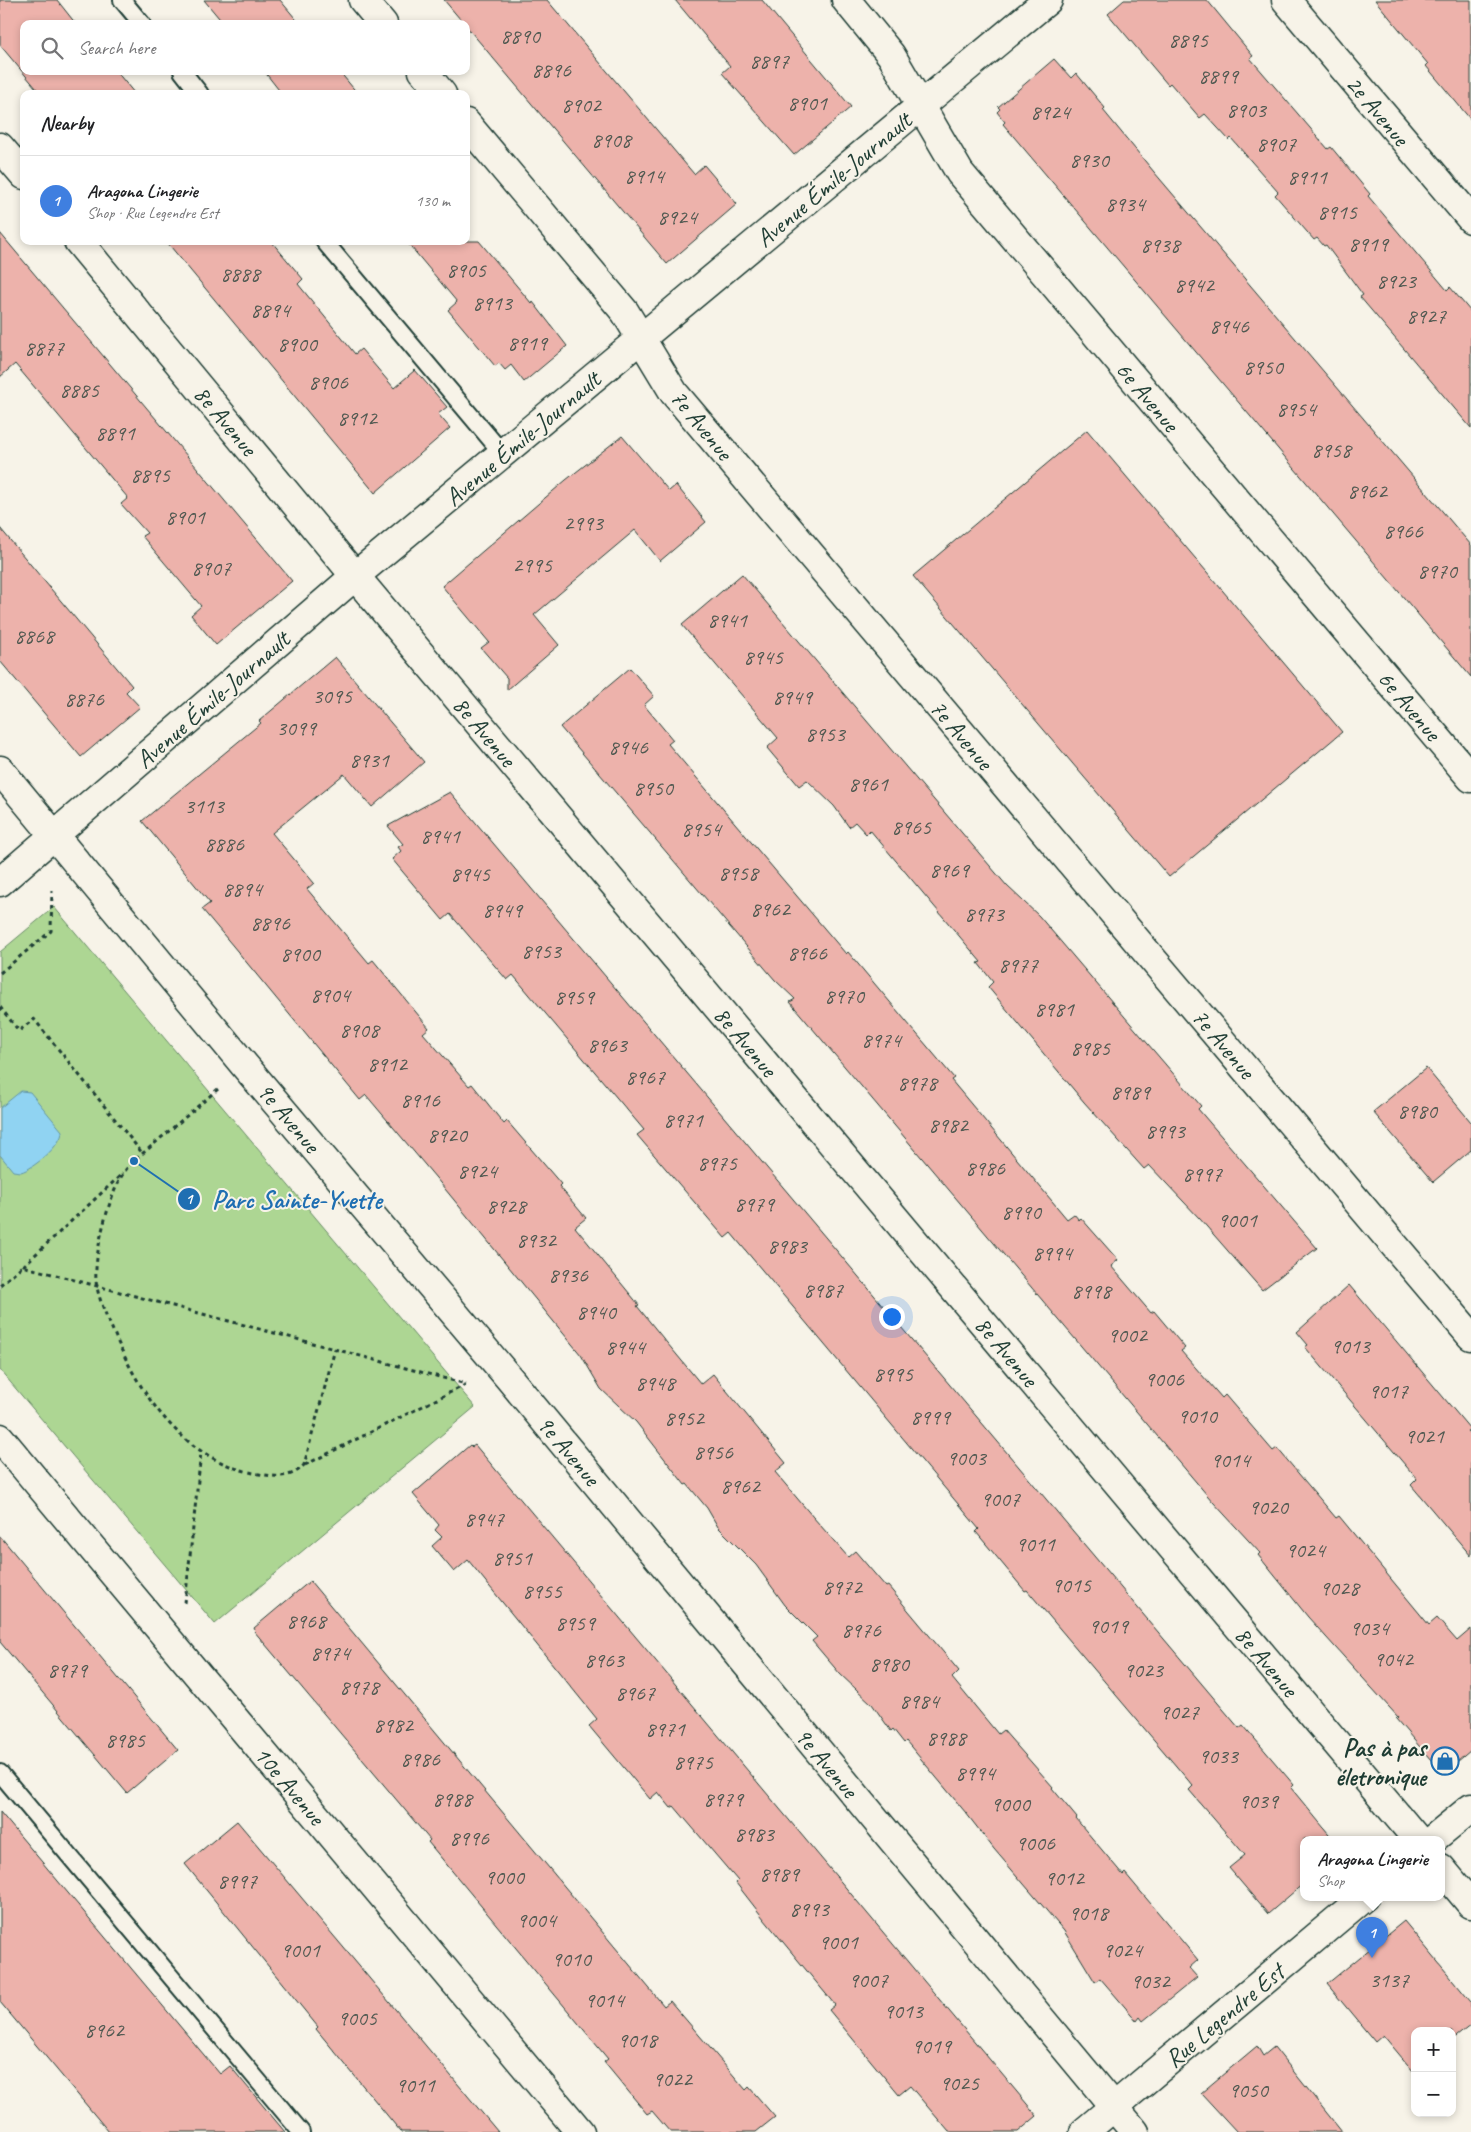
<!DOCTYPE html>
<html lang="en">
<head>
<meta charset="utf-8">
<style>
	body { margin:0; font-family:Caveat,sans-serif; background:#f6f6f6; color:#202124 }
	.controls { position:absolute; right:15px; bottom:15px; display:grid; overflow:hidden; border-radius:10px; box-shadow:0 2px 8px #0003 }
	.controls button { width:45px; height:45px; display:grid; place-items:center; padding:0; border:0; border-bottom:1px solid #e0e0e0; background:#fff; color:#202124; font:25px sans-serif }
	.you { position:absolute; left:891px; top:1316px; width:18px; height:18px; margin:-12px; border:4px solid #fff; border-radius:50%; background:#1a73e8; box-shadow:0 0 0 8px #1a73e833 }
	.badge { display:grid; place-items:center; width:32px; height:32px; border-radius:50%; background:#7c3aed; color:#fff; font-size:16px; font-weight:700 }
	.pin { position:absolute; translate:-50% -41px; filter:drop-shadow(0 1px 2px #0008) }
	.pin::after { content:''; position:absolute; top:26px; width:18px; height:15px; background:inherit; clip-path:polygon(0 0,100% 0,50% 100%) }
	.popup { position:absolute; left:1300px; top:1836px; width:145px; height:65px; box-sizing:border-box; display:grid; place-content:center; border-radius:10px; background:#fff; filter:drop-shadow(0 1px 4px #0005); font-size:16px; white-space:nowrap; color:#757577 }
	.popup b { font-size:19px; color:#202124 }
	.popup::after { content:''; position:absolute; left:50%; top:100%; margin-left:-10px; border:10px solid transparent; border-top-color:#fff }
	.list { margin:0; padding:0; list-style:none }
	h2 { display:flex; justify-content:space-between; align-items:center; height:65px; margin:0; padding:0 20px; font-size:21px }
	h2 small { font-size:16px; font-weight:400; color:#757577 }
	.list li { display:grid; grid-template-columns:32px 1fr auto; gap:15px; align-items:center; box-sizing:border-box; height:90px; padding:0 20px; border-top:1px solid #e0e0e0 }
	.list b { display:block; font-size:19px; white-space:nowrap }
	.list p { margin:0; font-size:16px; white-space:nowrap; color:#757577 }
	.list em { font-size:16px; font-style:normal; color:#757577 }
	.icon { flex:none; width:28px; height:28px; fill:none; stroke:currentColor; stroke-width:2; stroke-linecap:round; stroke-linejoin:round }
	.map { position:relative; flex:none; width:1471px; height:2132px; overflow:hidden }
	.search { position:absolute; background:#fff; box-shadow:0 2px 8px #0003; left:20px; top:20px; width:450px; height:55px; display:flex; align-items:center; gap:12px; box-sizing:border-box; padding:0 18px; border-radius:10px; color:#757577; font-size:19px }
	.panel { position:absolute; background:#fff; box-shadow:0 2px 8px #0003; left:20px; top:90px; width:450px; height:155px; border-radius:10px }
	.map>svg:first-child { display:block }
	.green { fill:#add693; stroke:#668a64 }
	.water { fill:#90d3f2; stroke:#6397a6 }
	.building { fill:#edb2ab; stroke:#1f3d34 }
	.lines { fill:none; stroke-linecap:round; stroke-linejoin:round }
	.service-casing { stroke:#1f3d34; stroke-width:20 }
	.minor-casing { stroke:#1f3d34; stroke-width:31 }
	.path { stroke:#1f3d34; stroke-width:3; stroke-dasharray:4 4; stroke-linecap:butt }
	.service { stroke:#f7f3e8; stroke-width:16 }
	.minor { stroke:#f7f3e8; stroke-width:28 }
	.labels { text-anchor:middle; stroke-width:4; stroke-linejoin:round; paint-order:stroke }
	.number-label { font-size:22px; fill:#525a52 }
	.street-label { font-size:25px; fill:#1f3d34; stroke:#f7f3e8 }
	.poi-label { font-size:25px; font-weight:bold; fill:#1f3d34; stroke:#f7f3e8; text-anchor:end }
	.leader { fill:none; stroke:#1f6fb2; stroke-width:2 }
	.callout-dot { fill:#1f6fb2; stroke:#f7f3e8; stroke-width:2 }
	.mark-label { font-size:15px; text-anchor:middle; font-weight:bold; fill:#fff }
	.callout-label { font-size:26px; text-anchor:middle; font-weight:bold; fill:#1f6fb2; stroke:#f7f3e8; stroke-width:4; stroke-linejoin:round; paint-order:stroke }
</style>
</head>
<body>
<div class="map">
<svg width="1471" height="2132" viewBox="0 0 1471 2132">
	<rect width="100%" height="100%" fill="#f7f3e8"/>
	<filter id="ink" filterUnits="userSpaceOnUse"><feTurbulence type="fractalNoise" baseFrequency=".02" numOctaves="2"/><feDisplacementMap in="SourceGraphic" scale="10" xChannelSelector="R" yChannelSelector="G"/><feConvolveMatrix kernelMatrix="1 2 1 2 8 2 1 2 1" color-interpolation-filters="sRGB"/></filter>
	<g filter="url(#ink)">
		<path class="green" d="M54,907L475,1407L215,1624L0,1370V952Z"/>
		<path class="water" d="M21,1091L30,1092L62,1131C63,1144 33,1169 21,1172L13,1171L0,1155V1108Z"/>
		<g class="building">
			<path d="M0,0H57L76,24H24V71H116L135,94H41L0,45Z"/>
			<path d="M204,0H280L300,24H224Z"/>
			<path d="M444,0H547L694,174L704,165L737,204L667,264Z"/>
			<path d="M675,0H762L851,107L794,155L722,73L730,66Z"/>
			<path d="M1124,0H1207L1253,56L1250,58L1328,149L1331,147L1370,194L1368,196L1447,290L1450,287L1471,312V428L1360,297L1363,295L1326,245L1324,246L1317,238L1314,240L1275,195L1278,192L1231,138L1229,140L1205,114L1200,118L1170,83L1168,85L1108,14Z"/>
			<path d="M1375,0H1471V120L1426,66L1428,64Z"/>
			<path d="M1054,59L1071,78L1076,73L1105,108L1103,110L1154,172L1471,545V677L1003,124L1005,122L997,112L1000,109L998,107Z"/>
			<path d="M264,71H339L358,94H282Z"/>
			<path d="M0,233L292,581L216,645L191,615L201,606L142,536L147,533L121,504L128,498L15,364L0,377Z"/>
			<path d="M166,241H271L303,279L298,284L355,354L361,349L394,388L415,370L447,407L438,414L450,428L375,493Z"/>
			<path d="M406,241H479L532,304L533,302L567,346L524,382L511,365L505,370L499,363L495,366L448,310L457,302Z"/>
			<path d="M1087,430L1342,732L1169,877L913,576Z"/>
			<path d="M622,436L669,491L676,485L706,522L660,561L635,530L534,615L559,645L507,690V678L481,648L489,642L442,586L566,480Z"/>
			<path d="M0,528L132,686L126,692L140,707L81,757L0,661Z"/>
			<path d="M742,574L1007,886L1039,916L1130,1023L1201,1106L1198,1109L1317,1248L1262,1290L1200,1219L1149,1165L1144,1169L1084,1102L988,987L993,982L978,963L981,962L870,830L866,834L855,822L849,827L834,806L807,780L799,786L767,748L778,738L682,625Z"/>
			<path d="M335,657L424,762L372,807L344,774L272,833L314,883L307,889L369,963L373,960L429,1028L423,1033L469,1086L472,1084L504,1124L507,1121L561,1184L559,1186L586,1218L575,1227L639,1305L637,1306L667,1343L701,1384L713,1374L786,1463L775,1472L813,1517L848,1557L855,1551L886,1587L888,1586L959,1671L952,1678L998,1734L1003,1730L1053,1787L1052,1788L1077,1818L1076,1819L1123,1875L1125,1873L1198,1960L1189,1968L1197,1977L1143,2021L1140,2017L1137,2021L1100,1978L1095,1982L1064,1931L994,1849L966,1813L906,1741L904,1743L893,1729L891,1731L872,1704L840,1674L812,1641L817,1637L785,1605L756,1565L718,1527L707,1508L687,1484L685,1485L636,1422L601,1389L581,1355L436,1178L366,1095L360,1100L233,946L202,909L210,903L142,821L261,723L259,721Z"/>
			<path d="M630,668L654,696L644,705L673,740L668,744L846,954L848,952L879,989L954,1078L951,1080L1067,1219L1074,1214L1079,1220L1081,1218L1118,1260L1111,1266L1151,1313L1154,1311L1185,1348L1181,1351L1222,1398L1225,1395L1273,1451L1277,1448L1336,1518L1339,1516L1429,1625L1437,1618L1457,1641L1471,1629V1750L1443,1774L1396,1719L1398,1717L1308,1617L1258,1555L1260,1553L1213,1502L790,1002L795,999L775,980L560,727Z"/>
			<path d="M450,792L1239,1728L1243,1725L1294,1785L1291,1788L1333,1839H1303V1884L1268,1914L1229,1868L1245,1855L1189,1790L1193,1786L1027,1590L1025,1591L976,1532L979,1529L731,1233L725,1238L637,1135L644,1130L513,975L507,980L450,914L443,920L392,859L401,851L398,847L403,844L388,826Z"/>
			<path d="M1426,1068L1471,1122V1150L1433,1182L1373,1112Z"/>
			<path d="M1349,1285L1470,1429L1467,1431L1471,1435V1556L1411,1485L1417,1479L1305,1347L1308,1345L1297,1332Z"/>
			<path d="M470,1445L472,1447L475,1445L1037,2116L1018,2132H949L910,2086L899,2095L829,2010L835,2005L764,1919L736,1883L738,1881L674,1806L671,1808L658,1792L650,1799L589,1726L597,1719L468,1560L454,1572L432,1546L442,1537L435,1530L439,1525L413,1494Z"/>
			<path d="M0,1536L178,1750L127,1793L0,1642Z"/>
			<path d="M310,1581L664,2006L670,2001L746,2090L749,2087L775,2117L756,2132H670L652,2111L647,2114L604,2062L608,2059L428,1842L430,1840L400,1804L254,1631L255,1630L254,1628Z"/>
			<path d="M0,1812L220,2074L230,2066L285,2132H109L0,2002Z"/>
			<path d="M237,1821L354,1960L498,2132H401L316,2029L318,2027L185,1864Z"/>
			<path d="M1404,1921L1471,2002V2025L1452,2040V2031H1415V2070L1413,2071L1383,2035L1375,2042L1327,1984Z"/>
			<path d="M1257,2046L1263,2056L1274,2047L1342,2132H1237L1201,2093Z"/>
		</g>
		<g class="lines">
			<g class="service-casing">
				<g id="service">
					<path d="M122,0L142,24"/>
					<path d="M182,71L200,94"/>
					<path d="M324,241L503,454"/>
					<path d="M0,1773L301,2132"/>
				</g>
			</g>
			<g class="minor-casing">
				<g id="minor">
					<path d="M363,0L383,24"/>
					<path d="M846,0L891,55L960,173L1471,778"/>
					<path d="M1286,0L1471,219"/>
					<path d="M423,71L442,94"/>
					<path d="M466,123L625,312L674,393L1471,1336"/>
					<path d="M0,147L24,175"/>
					<path d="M78,241L355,576L1417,1839"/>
					<path d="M0,770L245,1066L509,1378L1135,2132"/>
					<path d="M0,882L355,576L1048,0"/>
					<path d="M0,1438L580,2132"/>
					<path d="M1433,1839L1471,1808"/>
					<path d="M1441,1868L1471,1904"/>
					<path d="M1084,2132L1364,1897"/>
				</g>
			</g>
			<g class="path">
				<path d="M0,973L51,931L52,890"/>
				<path d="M0,1007L19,1031L34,1019L143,1154"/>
				<path d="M218,1089C197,1107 176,1125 155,1143C145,1152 132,1161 125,1171C109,1192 91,1263 97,1287C100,1303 108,1319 114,1333C141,1398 186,1462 259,1474C277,1477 291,1479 304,1465L335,1349"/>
				<path d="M23,1266L123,1173"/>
				<path d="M0,1285L22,1266L466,1384"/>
				<path d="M305,1465L467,1384"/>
				<path d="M185,1603L201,1452"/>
			</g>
			<use href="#service" class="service"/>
			<use href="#minor" class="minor"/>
		</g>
	</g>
	<defs>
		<g id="shop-ring" transform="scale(1.4375)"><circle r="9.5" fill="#f7f3e8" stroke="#1f6fb2" stroke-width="1.5"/><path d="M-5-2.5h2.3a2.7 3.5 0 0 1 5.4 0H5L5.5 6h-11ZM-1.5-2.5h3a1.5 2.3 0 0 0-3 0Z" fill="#1f6fb2"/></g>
	</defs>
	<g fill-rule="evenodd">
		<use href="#shop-ring" x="1445" y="1761"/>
	</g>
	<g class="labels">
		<g class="number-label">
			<text x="520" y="43">8890</text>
			<text x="1188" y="47">8895</text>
			<text x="769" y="68">8897</text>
			<text x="551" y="77">8896</text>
			<text x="1218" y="83">8899</text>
			<text x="807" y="110">8901</text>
			<text x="581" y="112">8902</text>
			<text x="1246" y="117">8903</text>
			<text x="1050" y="119">8924</text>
			<text x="611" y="147">8908</text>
			<text x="1276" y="151">8907</text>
			<text x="1089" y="167">8930</text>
			<text x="644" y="183">8914</text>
			<text x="1307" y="184">8911</text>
			<text x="1125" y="211">8934</text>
			<text x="1337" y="219">8915</text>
			<text x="677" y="224">8924</text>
			<text x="1368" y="251">8919</text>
			<text x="1160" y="252">8938</text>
			<text x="466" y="277">8905</text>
			<text x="240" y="281">8888</text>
			<text x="1396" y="288">8923</text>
			<text x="1194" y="292">8942</text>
			<text x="492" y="310">8913</text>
			<text x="270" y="317">8894</text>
			<text x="1426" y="323">8927</text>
			<text x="1229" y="333">8946</text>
			<text x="527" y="350">8919</text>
			<text x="297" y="351">8900</text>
			<text x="44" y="355">8877</text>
			<text x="1263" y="374">8950</text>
			<text x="328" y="389">8906</text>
			<text x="79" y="397">8885</text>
			<text x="1296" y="416">8954</text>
			<text x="357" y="425">8912</text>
			<text x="115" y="440">8891</text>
			<text x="1331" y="457">8958</text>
			<text x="150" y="482">8895</text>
			<text x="1367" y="498">8962</text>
			<text x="185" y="524">8901</text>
			<text x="583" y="530">2993</text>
			<text x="1403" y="538">8966</text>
			<text x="532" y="572">2995</text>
			<text x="211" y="575">8907</text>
			<text x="1437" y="578">8970</text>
			<text x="727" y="627">8941</text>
			<text x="34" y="643">8868</text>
			<text x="763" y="664">8945</text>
			<text x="332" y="703">3095</text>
			<text x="792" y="704">8949</text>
			<text x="84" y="706">8876</text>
			<text x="296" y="735">3099</text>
			<text x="825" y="741">8953</text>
			<text x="628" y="754">8946</text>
			<text x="369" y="767">8931</text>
			<text x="868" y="791">8961</text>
			<text x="653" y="795">8950</text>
			<text x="204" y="813">3113</text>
			<text x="911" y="834">8965</text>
			<text x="701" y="836">8954</text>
			<text x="440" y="843">8941</text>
			<text x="224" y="851">8886</text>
			<text x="949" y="877">8969</text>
			<text x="738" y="880">8958</text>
			<text x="470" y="881">8945</text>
			<text x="242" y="896">8894</text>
			<text x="770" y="916">8962</text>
			<text x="502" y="917">8949</text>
			<text x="984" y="921">8973</text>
			<text x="270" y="930">8896</text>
			<text x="541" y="958">8953</text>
			<text x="807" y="960">8966</text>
			<text x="300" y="961">8900</text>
			<text x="1018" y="972">8977</text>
			<text x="330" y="1002">8904</text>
			<text x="844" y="1003">8970</text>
			<text x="574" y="1004">8959</text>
			<text x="1054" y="1016">8981</text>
			<text x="359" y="1037">8908</text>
			<text x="881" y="1047">8974</text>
			<text x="607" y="1052">8963</text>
			<text x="1090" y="1055">8985</text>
			<text x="387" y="1071">8912</text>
			<text x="645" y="1084">8967</text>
			<text x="917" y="1090">8978</text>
			<text x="1130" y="1099">8989</text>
			<text x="420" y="1107">8916</text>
			<text x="1417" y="1118">8980</text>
			<text x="683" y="1127">8971</text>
			<text x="948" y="1132">8982</text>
			<text x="1165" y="1138">8993</text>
			<text x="447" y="1142">8920</text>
			<text x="717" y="1170">8975</text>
			<text x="985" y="1175">8986</text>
			<text x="477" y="1178">8924</text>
			<text x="1202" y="1181">8997</text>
			<text x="754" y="1211">8979</text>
			<text x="506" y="1213">8928</text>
			<text x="1021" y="1219">8990</text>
			<text x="1237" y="1227">9001</text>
			<text x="536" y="1247">8932</text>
			<text x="787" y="1253">8983</text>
			<text x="1052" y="1260">8994</text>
			<text x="568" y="1282">8936</text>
			<text x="823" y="1297">8987</text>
			<text x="1091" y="1298">8998</text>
			<text x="596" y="1319">8940</text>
			<text x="1127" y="1342">9002</text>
			<text x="1350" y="1353">9013</text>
			<text x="625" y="1354">8944</text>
			<text x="893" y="1381">8995</text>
			<text x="1164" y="1386">9006</text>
			<text x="655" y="1390">8948</text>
			<text x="1388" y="1398">9017</text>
			<text x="1197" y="1423">9010</text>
			<text x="930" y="1424">8999</text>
			<text x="684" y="1425">8952</text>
			<text x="1424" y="1443">9021</text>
			<text x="713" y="1459">8956</text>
			<text x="966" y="1465">9003</text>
			<text x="1230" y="1467">9014</text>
			<text x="740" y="1493">8962</text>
			<text x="1000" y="1506">9007</text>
			<text x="1268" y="1514">9020</text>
			<text x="484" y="1526">8947</text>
			<text x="1035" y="1551">9011</text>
			<text x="1305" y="1557">9024</text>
			<text x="512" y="1565">8951</text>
			<text x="1071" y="1592">9015</text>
			<text x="842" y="1594">8972</text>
			<text x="1339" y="1595">9028</text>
			<text x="542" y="1598">8955</text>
			<text x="306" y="1628">8968</text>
			<text x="575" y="1630">8959</text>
			<text x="1108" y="1633">9019</text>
			<text x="1369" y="1635">9034</text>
			<text x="861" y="1637">8976</text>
			<text x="330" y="1660">8974</text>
			<text x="1393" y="1666">9042</text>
			<text x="604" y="1667">8963</text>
			<text x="889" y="1671">8980</text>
			<text x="67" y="1677">8979</text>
			<text x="1143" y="1677">9023</text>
			<text x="359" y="1694">8978</text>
			<text x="635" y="1700">8967</text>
			<text x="919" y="1708">8984</text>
			<text x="1179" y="1719">9027</text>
			<text x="393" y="1732">8982</text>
			<text x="665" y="1736">8971</text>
			<text x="946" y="1745">8988</text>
			<text x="125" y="1747">8985</text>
			<text x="1218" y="1763">9033</text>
			<text x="420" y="1766">8986</text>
			<text x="693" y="1769">8975</text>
			<text x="975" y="1780">8994</text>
			<text x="452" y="1806">8988</text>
			<text x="723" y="1806">8979</text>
			<text x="1258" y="1808">9039</text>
			<text x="1010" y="1811">9000</text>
			<text x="754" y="1841">8983</text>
			<text x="469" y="1845">8996</text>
			<text x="1035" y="1850">9006</text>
			<text x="779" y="1881">8989</text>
			<text x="504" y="1884">9000</text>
			<text x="1064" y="1885">9012</text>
			<text x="237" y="1888">8997</text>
			<text x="809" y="1916">8993</text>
			<text x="1088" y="1920">9018</text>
			<text x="536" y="1927">9004</text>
			<text x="838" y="1949">9001</text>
			<text x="300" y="1957">9001</text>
			<text x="1122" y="1957">9024</text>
			<text x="571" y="1966">9010</text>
			<text x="868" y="1987">9007</text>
			<text x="1389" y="1987">3137</text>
			<text x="1150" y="1988">9032</text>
			<text x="604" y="2007">9014</text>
			<text x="903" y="2018">9013</text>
			<text x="357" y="2025">9005</text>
			<text x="104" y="2037">8962</text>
			<text x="637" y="2047">9018</text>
			<text x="931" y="2053">9019</text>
			<text x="672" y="2086">9022</text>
			<text x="959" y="2090">9025</text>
			<text x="415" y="2092">9011</text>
			<text x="1248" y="2097">9050</text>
		</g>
		<g class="street-label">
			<text transform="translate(1378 110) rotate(50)" y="9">2e Avenue</text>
			<text transform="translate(833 179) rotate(-40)" y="9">Avenue Émile-Journault</text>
			<text transform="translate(1148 396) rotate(50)" y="9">6e Avenue</text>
			<text transform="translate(226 420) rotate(50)" y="9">8e Avenue</text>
			<text transform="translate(702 424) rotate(51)" y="9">7e Avenue</text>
			<text transform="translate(522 438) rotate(-40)" y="9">Avenue Émile-Journault</text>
			<text transform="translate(212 699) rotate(-41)" y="9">Avenue Émile-Journault</text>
			<text transform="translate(1410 705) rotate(50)" y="9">6e Avenue</text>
			<text transform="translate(485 731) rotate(50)" y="9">8e Avenue</text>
			<text transform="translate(962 734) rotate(50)" y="9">7e Avenue</text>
			<text transform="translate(746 1041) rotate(50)" y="9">8e Avenue</text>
			<text transform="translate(1224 1043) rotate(50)" y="9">7e Avenue</text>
			<text transform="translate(289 1117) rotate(50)" y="9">9e Avenue</text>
			<text transform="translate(1007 1351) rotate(50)" y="9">8e Avenue</text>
			<text transform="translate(569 1450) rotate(50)" y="9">9e Avenue</text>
			<text transform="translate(1267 1661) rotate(50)" y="9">8e Avenue</text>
			<text transform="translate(827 1762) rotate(50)" y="9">9e Avenue</text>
			<text transform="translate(290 1785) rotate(50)" y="9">10e Avenue</text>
			<text transform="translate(1224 2015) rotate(-40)" y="9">Rue Legendre Est</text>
		</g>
		<g class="poi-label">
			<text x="1426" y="1756">Pas à pas<tspan x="1426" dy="29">életronique</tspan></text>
		</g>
	</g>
	<path class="leader" d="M134 1161L189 1199"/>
	<g class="callout-dot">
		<circle cx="134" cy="1161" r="5"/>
		<circle cx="189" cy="1199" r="12"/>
	</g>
	<g class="mark-label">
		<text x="189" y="1204">1</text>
	</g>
	<g class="callout-label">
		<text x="297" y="1208">Parc Sainte-Yvette</text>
	</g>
</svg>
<div class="controls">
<button>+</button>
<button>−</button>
</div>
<div class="you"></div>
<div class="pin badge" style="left:1372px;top:1958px;background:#3f7fe0">1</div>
<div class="popup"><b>Aragona Lingerie</b>Shop</div>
<div class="search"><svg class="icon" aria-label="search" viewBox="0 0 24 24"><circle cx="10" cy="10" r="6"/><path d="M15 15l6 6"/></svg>Search here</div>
<section class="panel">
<h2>Nearby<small></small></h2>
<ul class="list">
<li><span class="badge" style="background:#3f7fe0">1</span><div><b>Aragona Lingerie</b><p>Shop · Rue Legendre Est</p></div><em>130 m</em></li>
</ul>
</section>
</div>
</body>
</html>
